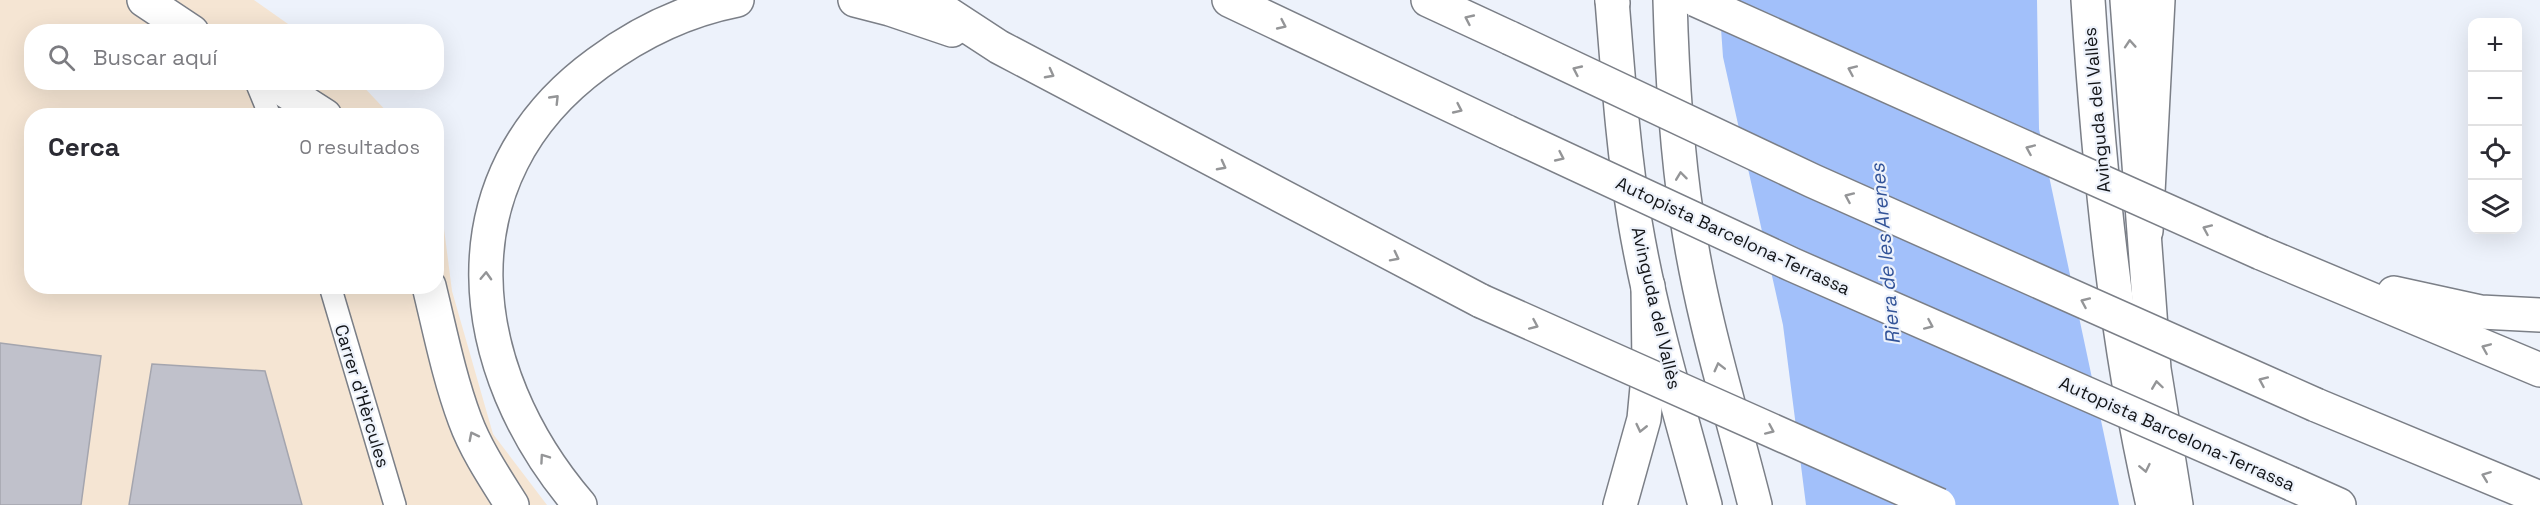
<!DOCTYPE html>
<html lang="es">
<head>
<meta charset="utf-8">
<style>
	body { margin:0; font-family:"Space Grotesk",sans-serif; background:#f7f7f7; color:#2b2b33 }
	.controls { position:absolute; right:18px; top:18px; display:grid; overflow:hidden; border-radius:12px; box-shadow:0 6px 24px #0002 }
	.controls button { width:54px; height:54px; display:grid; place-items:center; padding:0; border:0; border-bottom:2px solid #e1e1e2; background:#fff; color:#2b2b33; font:30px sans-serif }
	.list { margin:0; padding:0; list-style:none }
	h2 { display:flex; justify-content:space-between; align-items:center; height:78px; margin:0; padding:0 24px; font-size:26px }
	h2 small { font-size:20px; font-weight:400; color:#7c7c81 }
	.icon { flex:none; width:33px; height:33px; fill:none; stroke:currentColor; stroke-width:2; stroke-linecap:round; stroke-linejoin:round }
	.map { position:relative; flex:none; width:2540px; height:505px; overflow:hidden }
	.search { position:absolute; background:#fff; box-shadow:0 6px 24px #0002; left:24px; top:24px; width:420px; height:66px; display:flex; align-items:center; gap:15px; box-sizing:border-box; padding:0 21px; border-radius:24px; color:#7c7c81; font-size:22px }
	.panel { position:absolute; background:#fff; box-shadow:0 6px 24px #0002; left:24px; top:108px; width:420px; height:186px; border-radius:24px }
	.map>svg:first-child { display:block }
	.industrial { fill:#f5e5d3 }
	.water { fill:#a2c0fa }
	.building { fill:#c0c1cb; stroke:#a4a5ae; stroke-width:1.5 }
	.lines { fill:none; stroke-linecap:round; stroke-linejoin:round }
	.lane-casing { stroke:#7b7f87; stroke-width:24 }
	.street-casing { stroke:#7b7f87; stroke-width:36 }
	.secondary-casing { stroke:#7b7f87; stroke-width:36 }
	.highway-casing { stroke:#7b7f87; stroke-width:36 }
	.lane { stroke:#fff; stroke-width:21 }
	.street { stroke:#fff; stroke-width:33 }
	.secondary { stroke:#fff; stroke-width:33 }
	.highway { stroke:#fff; stroke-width:33 }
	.highway-bridge-casing { stroke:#7b7f87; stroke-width:36; stroke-linecap:butt }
	.highway-bridge { stroke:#fff; stroke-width:33 }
	.oneway { stroke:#949597 }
	.labels { text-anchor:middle; stroke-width:4.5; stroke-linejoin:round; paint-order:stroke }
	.street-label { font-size:18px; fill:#121417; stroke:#edf2fb }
	.water-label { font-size:20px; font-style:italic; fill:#325398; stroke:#edf2fb }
</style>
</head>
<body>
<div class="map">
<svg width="2540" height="505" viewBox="0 0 2540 505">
	<rect width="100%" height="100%" fill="#edf2fb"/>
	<path class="industrial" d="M0,0H254L298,31L32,32V82L360,83L390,115L32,116V286H436L437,174L452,291L493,434L547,505H0Z"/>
	<path class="water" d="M1719,0H2037L2039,129L2119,505H1806L1783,325L1723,57Z"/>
	<g class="building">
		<path d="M108,286H172V288L108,291Z"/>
		<path d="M0,343L101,356L81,505H0Z"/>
		<path d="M152,364L265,371L302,505H129Z"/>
	</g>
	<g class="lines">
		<g class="lane-casing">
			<g id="lane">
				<path d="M256,82L270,116"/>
				<path d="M330,286L395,505"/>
			</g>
		</g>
		<g class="street-casing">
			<path id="street" d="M144,0L192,32"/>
		</g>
		<g class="secondary-casing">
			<g id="secondary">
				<path d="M1612,0C1618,74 1623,149 1635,222C1651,317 1680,412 1705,505"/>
				<path d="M1670,0C1672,73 1676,145 1687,218C1701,315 1731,410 1755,505"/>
				<path d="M2088,0C2099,168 2115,340 2153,505"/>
				<path d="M2127,0L2154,369L2176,505"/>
			</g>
		</g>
		<g class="highway-casing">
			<g id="highway">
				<path d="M855,0L890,9L952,30"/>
				<path d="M927,0L999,47L1481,301"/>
				<path d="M1229,0L1507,132"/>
				<path d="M1428,0L1510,38"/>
				<path d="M1612,0L1613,3"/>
				<path d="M272,82L325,116"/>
				<path d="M2146,231L2158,0"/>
				<path d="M2261,253L2540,370"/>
				<path d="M429,286C440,331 449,377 465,420C476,450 495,478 512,505"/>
				<path d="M2394,293L2481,312L2540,315"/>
				<path d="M2316,405L2540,498"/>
				<path d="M2292,484L2339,505"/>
				<path d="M580,505C463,369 440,178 598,63C640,32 686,10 737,0"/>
				<path d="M1620,505L1644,419L1649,366L1648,286"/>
			</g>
		</g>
		<use href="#lane" class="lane"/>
		<use href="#street" class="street"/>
		<use href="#secondary" class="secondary"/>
		<use href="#highway" class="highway"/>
		<g class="highway-bridge-casing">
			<g id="highway-bridge">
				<path d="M1696,0L2261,253"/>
				<path d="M1510,38L1813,181L2316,405"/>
				<path d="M1507,132L1793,265L2292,484"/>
				<path d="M1481,301L1939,505"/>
			</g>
		</g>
		<use href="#highway-bridge" class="highway-bridge"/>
	</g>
	<defs><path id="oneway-chevron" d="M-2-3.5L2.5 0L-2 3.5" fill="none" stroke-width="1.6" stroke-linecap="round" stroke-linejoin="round" transform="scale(1.5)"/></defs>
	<g class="oneway">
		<use href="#oneway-chevron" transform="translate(1469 19) rotate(-155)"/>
		<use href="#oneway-chevron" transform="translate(1282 25) rotate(25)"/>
		<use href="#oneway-chevron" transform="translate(2130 44) rotate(-94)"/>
		<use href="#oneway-chevron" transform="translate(1577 70) rotate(-155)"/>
		<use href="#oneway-chevron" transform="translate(1852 70) rotate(-156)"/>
		<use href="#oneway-chevron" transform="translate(1050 74) rotate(28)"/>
		<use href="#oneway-chevron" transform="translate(555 99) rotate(-46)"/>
		<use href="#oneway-chevron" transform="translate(1458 109) rotate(25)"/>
		<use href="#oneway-chevron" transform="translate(2030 149) rotate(-156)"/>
		<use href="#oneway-chevron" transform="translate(1560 157) rotate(25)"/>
		<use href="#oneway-chevron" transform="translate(1222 166) rotate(28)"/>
		<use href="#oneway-chevron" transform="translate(1681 176) rotate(-97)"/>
		<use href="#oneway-chevron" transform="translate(1849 197) rotate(-156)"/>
		<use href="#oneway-chevron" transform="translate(2207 229) rotate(-156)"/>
		<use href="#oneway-chevron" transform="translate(1395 257) rotate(27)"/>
		<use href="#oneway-chevron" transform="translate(486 276) rotate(-88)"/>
		<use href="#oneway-chevron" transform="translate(2085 302) rotate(-156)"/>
		<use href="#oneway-chevron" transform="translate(1534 325) rotate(24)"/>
		<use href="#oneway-chevron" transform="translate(1929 325) rotate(24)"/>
		<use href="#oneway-chevron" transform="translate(2486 348) rotate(-157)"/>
		<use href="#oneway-chevron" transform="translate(1719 367) rotate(-104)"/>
		<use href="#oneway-chevron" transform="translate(2263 381) rotate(-156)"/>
		<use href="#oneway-chevron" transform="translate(2157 385) rotate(-98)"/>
		<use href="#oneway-chevron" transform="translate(1641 428) rotate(103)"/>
		<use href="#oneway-chevron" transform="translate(1770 430) rotate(24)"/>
		<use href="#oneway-chevron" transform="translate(473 436) rotate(-117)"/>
		<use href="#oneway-chevron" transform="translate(544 458) rotate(-125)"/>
		<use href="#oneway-chevron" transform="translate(2145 468) rotate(78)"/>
		<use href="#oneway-chevron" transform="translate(2486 476) rotate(-159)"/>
	</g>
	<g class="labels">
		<g class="street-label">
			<text transform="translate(2097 110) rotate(-95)" y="6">Avinguda del Vallès</text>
			<text transform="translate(1733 236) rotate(25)" y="6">Autopista Barcelona-Terrassa</text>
			<text transform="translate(1656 308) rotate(77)" y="6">Avinguda del Vallès</text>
			<text transform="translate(362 396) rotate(73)" y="6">Carrer d'Hèrcules</text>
			<text transform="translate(2177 434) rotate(24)" y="6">Autopista Barcelona-Terrassa</text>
		</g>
		<g class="water-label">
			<text transform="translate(1885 254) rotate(-95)" y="7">Riera de les Arenes</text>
		</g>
	</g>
</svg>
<div class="controls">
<button>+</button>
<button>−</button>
<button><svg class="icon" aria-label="locate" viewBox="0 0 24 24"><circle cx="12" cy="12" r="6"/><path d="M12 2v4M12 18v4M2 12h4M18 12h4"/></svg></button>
<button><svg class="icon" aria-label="layers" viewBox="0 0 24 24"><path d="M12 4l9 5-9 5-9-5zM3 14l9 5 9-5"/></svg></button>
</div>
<div class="search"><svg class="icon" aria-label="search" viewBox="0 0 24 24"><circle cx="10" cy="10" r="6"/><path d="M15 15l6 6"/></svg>Buscar aquí</div>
<section class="panel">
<h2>Cerca<small>0 resultados</small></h2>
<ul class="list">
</ul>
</section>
</div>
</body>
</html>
